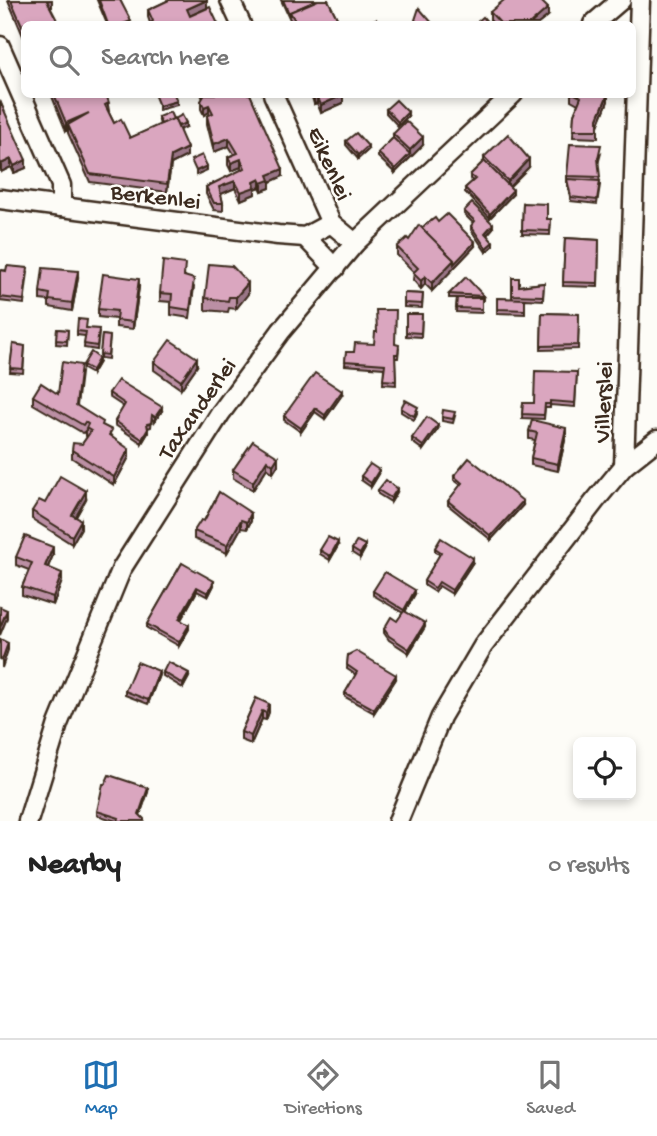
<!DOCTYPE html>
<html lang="en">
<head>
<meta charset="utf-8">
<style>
	body { margin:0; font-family:"Gochi Hand",sans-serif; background:#f6f6f6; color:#222 }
	.controls { position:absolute; right:21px; bottom:21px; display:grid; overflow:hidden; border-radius:10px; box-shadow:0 4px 10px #0003 }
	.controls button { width:63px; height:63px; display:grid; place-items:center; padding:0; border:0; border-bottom:2px solid #e0e0e0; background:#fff; color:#222; font:35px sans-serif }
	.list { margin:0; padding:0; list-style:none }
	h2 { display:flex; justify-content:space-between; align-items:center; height:91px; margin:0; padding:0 28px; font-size:30px }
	h2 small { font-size:23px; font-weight:400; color:#767676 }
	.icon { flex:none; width:38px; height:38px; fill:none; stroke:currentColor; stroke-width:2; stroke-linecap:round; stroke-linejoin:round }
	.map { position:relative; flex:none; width:657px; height:821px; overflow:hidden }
	.search { position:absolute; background:#fff; box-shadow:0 4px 10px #0003; left:21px; right:21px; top:21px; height:77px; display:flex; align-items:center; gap:18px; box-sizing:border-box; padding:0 24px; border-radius:10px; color:#767676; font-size:26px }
	.sheet { height:217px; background:#fff }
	nav { display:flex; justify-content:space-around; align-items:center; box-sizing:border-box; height:98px; border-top:2px solid #e0e0e0; background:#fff; font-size:19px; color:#767676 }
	nav a { display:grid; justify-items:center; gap:4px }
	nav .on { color:#1f6fb2 }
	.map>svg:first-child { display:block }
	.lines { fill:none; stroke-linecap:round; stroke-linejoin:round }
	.street-casing { stroke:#3b2a1e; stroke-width:23 }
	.street { stroke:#fdfcf7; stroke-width:18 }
	.wall { fill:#bb8fa4; stroke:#3b2a1e; stroke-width:2 }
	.shaded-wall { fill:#997486; stroke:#3b2a1e; stroke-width:2 }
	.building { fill:#daa6bf; stroke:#3b2a1e; stroke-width:2 }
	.labels { text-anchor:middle; stroke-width:5; stroke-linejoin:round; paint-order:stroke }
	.street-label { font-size:24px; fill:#3b2a1e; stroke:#fdfcf7 }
</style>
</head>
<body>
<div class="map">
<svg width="657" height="821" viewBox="0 0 657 821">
	<rect width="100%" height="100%" fill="#fdfcf7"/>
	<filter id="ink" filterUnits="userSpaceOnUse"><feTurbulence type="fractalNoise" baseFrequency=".0143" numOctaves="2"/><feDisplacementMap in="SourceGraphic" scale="14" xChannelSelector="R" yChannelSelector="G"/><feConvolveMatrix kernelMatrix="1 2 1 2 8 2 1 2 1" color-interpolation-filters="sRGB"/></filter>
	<g filter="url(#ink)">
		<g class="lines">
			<g class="street-casing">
				<g id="street">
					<path d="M230,0L241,24"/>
					<path d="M593,24L621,0"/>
					<path d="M0,46L61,185V207"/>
					<path d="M273,94L331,223L355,243"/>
					<path d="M0,199L278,235L305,237L331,223"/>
					<path d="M305,237L335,268"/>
					<path d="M624,466L640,0"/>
					<path d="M28,821L58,724L122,568L220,414L281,331L355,243L513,94"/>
					<path d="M398,821L441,717L483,646L595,501L624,466L657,440"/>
				</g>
			</g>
			<use href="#street" class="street"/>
		</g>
		<g class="wall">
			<path d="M8,0H52V7L24,24V38Z"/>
			<path d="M97,0H120L131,24H107Z"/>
			<path d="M167,0H207V8L190,15L218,24L150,23L148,17V10L167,1Z"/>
			<path d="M281,0H328L340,24H292Z"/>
			<path d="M490,12L548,16L538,24H494L490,20Z"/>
			<path d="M51,94H106L109,111H108L114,123L130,138L160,125L158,117L173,119L186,127L179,130L187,156L171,164L167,192L90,182L68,133V130L66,131Z"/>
			<path d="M201,94H250L283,176L270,182V188L262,191L260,187L255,189V194L241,200L235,188L221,194L223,203V211L214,210L206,194V187L242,170L241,167L231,171L228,165V157L234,154L229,146L214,152L207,124V116L210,115L209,112L204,115L201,109V101L203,99Z"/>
			<path d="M311,94H343V103L321,113L317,103L314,104Z"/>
			<path d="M571,94H608V101L598,126V138L573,137L574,114L578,104L571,100Z"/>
			<path d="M0,101L26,168L14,173L11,167L1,172L0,169Z"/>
			<path d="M386,109L408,116L398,126L386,113Z"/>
			<path d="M393,134L423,145L395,173L378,157V153L393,138Z"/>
			<path d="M346,141L368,150L358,159L346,145Z"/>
			<path d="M601,153L598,164L600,185L597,204L571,201L567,183V176Z"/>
			<path d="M484,157L529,167L509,187L513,194L490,218L465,192V188L473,181L470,179V175L484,161Z"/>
			<path d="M523,203L547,219H551L550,235L522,234Z"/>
			<path d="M464,211L493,228L487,235L493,246L486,252L471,230V226L473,223L464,214Z"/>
			<path d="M438,222L475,246L432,291L425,284L421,289L413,280L414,272L397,255V247L409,240L421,228Z"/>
			<path d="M565,238L599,240L598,287L563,286Z"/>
			<path d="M0,270L28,272L24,304L0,301Z"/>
			<path d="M185,276L194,287L190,318L171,315V302L160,301V293Z"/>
			<path d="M78,278L72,311L49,307V301L40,300V292Z"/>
			<path d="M512,278L519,286L544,283L543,300L525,299V314L497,313V298L512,299Z"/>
			<path d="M139,287L133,329L116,327V319L98,317V309Z"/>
			<path d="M404,293L423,294L422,308L404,307Z"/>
			<path d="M248,294L236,309L229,308L228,312L205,310V298Z"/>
			<path d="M449,294L484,296V300H482V313L456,312L457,298H449Z"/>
			<path d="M542,313L579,314L578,349L541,350Z"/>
			<path d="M406,314H422L421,337L406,336Z"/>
			<path d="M87,328L99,333L97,350L84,348L85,336L77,335V331Z"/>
			<path d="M57,329L68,330L67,345L56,344Z"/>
			<path d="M102,335L110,336L108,359L100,358Z"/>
			<path d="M13,344L25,346L23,373L10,372Z"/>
			<path d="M395,344L399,348L398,358H395L396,385L383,384L384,368L345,365L346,352H354Z"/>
			<path d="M99,362L92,374L83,369V365Z"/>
			<path d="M154,362L197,366L181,389L154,370Z"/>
			<path d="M577,372L575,407L550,405V408H545L544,419L522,418L523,403H534Z"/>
			<path d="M81,373L77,406L103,426L129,457L114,485L72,458V450L82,444L87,437L86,436V430L83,433L33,404V396L58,394Z"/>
			<path d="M109,393L162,411L155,421L152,419L151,427L148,428V433L142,443L115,425V421L124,407L109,397Z"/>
			<path d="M342,395L325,419L315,412L301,432L284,420V416Z"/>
			<path d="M401,408L418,411L414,420L401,412Z"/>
			<path d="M455,416L453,423L442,421V417Z"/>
			<path d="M438,429L423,450L412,442V438Z"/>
			<path d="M529,431L566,436L558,471L531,465V458L535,440L529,439Z"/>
			<path d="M253,441L278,465L273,473L267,468L253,490L233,478V470Z"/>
			<path d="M379,474L371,487L361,480V476Z"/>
			<path d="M454,476L523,505L491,540L448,505V501L461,485L454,480Z"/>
			<path d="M378,490L397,492L391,502L378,494Z"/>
			<path d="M219,492L251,521L247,529L241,528L227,553L194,539V531L204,521Z"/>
			<path d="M86,499L76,517L81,528L72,544L32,519V511L45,503Z"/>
			<path d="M338,546L330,560L320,554V550Z"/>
			<path d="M435,548L473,562L452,594L439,586L435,592L424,585V581L440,555L435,551Z"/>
			<path d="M352,549H365L360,558L352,553Z"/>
			<path d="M53,555L48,567L62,581L53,605L22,595V587L29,570L16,565V557Z"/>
			<path d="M182,563L214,585L208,597L197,591L181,620L189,629L179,646L147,628V624Z"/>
			<path d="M373,591L415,594L405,611L425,627L409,653L389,640L384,633V629L397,621L403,613L373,595Z"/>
			<path d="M348,655L396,679L374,713L345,697V693L356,675L347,669Z"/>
			<path d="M163,672L189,677L183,688L163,676Z"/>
			<path d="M159,675L148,704L125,695V691Z"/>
			<path d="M256,698L269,712L266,720L262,719L251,744L241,740V732Z"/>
			<path d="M148,792L140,815L144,821H116L97,815V811Z"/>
		</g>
		<g class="shaded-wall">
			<path d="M49,0H52V7L47,9V1Z"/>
			<path d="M207,0V8L187,17V9Z"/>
			<path d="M548,8V16L538,24H530Z"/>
			<path d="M608,94V101L598,126V118Z"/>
			<path d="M317,95V103L314,104V96Z"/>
			<path d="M343,95V103L321,113V105Z"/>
			<path d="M177,101V105L159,110V106Z"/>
			<path d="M209,105V112L204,115V107Z"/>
			<path d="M408,112V116L398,126V122Z"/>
			<path d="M89,113L68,125V130L66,131V123Z"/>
			<path d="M186,123V127L176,131V127Z"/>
			<path d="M423,137V145L395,173V169L410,154V150Z"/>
			<path d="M229,138V146L214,152V144Z"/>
			<path d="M368,146V150L358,159V155Z"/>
			<path d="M187,148V156L171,164L167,192L171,156Z"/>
			<path d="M11,159V167L1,172V164Z"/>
			<path d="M241,159V167L231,171V163Z"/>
			<path d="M529,159V167L508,188V181Z"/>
			<path d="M26,160V168L14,173V166Z"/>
			<path d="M207,166V170L196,175V171Z"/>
			<path d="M283,169V176L270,182V188L262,191V183L268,175Z"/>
			<path d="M260,179V187L255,189V194L241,200V192L254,182Z"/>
			<path d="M235,181V188L219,195V187Z"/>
			<path d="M513,190V194L490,218V214Z"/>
			<path d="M493,224V228L485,237V233Z"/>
			<path d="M475,242V246L432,291V283L454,260Z"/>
			<path d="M493,242V246L486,252V248Z"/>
			<path d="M78,271V278L72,311V303Z"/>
			<path d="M425,276V284L421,289V281Z"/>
			<path d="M139,279V287L133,329V322Z"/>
			<path d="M248,283V294L236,309V297Z"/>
			<path d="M99,358V362L92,374V370Z"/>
			<path d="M197,358V366L181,389V381Z"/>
			<path d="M342,391V395L325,419V415Z"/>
			<path d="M162,407V411L155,421V417Z"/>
			<path d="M315,408V412L301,432V428Z"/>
			<path d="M438,425V429L423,450V446Z"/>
			<path d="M566,428V436L558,471V464Z"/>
			<path d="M148,429V433L142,443V439Z"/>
			<path d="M129,449V457L114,485V477Z"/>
			<path d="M278,457V465L273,473V465Z"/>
			<path d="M267,460V468L253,490V482Z"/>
			<path d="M379,470V474L371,487V483Z"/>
			<path d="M397,489V492L391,502V498Z"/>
			<path d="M86,491V499L72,523V515Z"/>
			<path d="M523,501V505L491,540V536Z"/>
			<path d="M251,513V521L247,529V522Z"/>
			<path d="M81,520V528L72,544V536Z"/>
			<path d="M241,520V528L227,553V545Z"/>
			<path d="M338,542V546L330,560V556Z"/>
			<path d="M365,545V549L360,558V554Z"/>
			<path d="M53,547V555L45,574V566Z"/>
			<path d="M473,558V562L452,594V590Z"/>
			<path d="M62,573V581L53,605V597Z"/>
			<path d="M214,581V585L208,597V593Z"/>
			<path d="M197,587V591L179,623V619Z"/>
			<path d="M415,590V594L404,614V610Z"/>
			<path d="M7,610V618L0,635V627Z"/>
			<path d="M425,623V627L409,653V649Z"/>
			<path d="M189,625V629L179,646V642Z"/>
			<path d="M8,643V650L2,668V660Z"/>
			<path d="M159,671V675L148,704V700Z"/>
			<path d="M189,673V677L183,688V684Z"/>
			<path d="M396,675V679L374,713V709Z"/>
			<path d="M269,704V712L266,720V713Z"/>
			<path d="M262,711V719L251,744V736Z"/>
			<path d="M148,788V792L139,818V814Z"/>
		</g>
		<g class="building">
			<path d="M11,0H49L47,1L59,24H24V30Z"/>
			<path d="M99,0H120L131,21L123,24H108Z"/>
			<path d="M169,0H207L187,9L190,16L210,7L218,24H150L153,21L148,10Z"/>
			<path d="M283,0H318L290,12V16Z"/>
			<path d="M318,0H328L340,24H297L290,12Z"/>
			<path d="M504,0H540L548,8L530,24H501L490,12Z"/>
			<path d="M419,8L433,24H419L415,20Z"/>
			<path d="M483,17L489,24H478L476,23Z"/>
			<path d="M376,19L379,24H363Z"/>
			<path d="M54,94H106L109,103L105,105L114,123L121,119L130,138L174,118L187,148L171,156L167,184L90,174L68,125L89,113L66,123Z"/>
			<path d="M154,94H174L177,101L159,106Z"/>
			<path d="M205,94H250L283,169L268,175L270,180L262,183L260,179L254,182L255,187L241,192L235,181L219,187L223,203H214L206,187L245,168L241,159L231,163L228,157L238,153L229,138L214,144L207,116L213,113L209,105L204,107L201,101Z"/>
			<path d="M313,94H343V95L321,105L317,95L314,96Z"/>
			<path d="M575,94H608L598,118V130H573L574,114L581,97Z"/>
			<path d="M396,100L408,112L398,122L386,109Z"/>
			<path d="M0,101L26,160L14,166L11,159L1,164L0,161Z"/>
			<path d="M170,112L173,119L161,124L158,117Z"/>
			<path d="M182,115L186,123L178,126L175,119Z"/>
			<path d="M406,121L423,137L410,150L393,134Z"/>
			<path d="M356,133L368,146L358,155L346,141Z"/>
			<path d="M508,134L529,159L508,181L484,157Z"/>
			<path d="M393,138L410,154L395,169L378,153Z"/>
			<path d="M570,144L601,145L598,158L600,177L567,176Z"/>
			<path d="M202,155L207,166L196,171L191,160Z"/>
			<path d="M484,161L513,190L490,214L465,188L475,179L470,175Z"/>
			<path d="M567,179L600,181L597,200L571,197Z"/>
			<path d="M472,203L493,224L485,233L493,242L486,248L471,226L475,221L464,211Z"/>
			<path d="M523,203L547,204V219H551L550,231L522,230Z"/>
			<path d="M447,214L475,242L454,264V260L421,228L435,218L438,222Z"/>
			<path d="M419,225L454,260L432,283L425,276L421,281L413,273L418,268L397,247L407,238L409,240Z"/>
			<path d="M565,238L599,240L598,283L563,282Z"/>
			<path d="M163,261L185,264L184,276L194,279L190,310L171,307L172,294L160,293Z"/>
			<path d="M209,264L232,266L248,283L236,297H229L228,301L205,298Z"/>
			<path d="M7,266L28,268L24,300L0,297V270L6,271Z"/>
			<path d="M43,268L78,271L72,303L49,300L50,294L40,292Z"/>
			<path d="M103,274L139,279L133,322L116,320L117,311L98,309Z"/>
			<path d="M466,277L484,296L449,294Z"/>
			<path d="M512,278H519V286L544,283L543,296L512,295Z"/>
			<path d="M404,293L423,294L422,304L404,303Z"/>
			<path d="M457,298H482V309L456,308Z"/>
			<path d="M497,298L525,299V310L497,309Z"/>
			<path d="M376,310H396L395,344L399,345L398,354H395L396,381L383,380L385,364L345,361L346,352H354L355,343L374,344L375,332H377Z"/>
			<path d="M542,313L579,314L578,345L541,346Z"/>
			<path d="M406,314H422L421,333L406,332Z"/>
			<path d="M78,319L87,320L86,328L99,329L97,346L84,344L86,332L77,331Z"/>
			<path d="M57,329L68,330L67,341L56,340Z"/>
			<path d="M102,335L110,336L108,355L100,354Z"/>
			<path d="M170,340L197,358L181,381L154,362Z"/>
			<path d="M13,344L25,346L23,369L10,368Z"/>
			<path d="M91,352L99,358L92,370L83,365Z"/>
			<path d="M62,362L81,365L76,405L103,422L102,425L112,430L109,435L129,449L114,477L72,450L73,443L82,444L91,431L86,428L88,424L85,422L83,425L33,396L41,383L58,394Z"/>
			<path d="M535,371L577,372L575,403L550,401V404H545L544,415L522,414L523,403H534Z"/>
			<path d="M315,373L342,391L325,415L315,408L301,428L284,416Z"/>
			<path d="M118,380L162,407L155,417L152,415L151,423L147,424L148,429L142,439L115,421L125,404L109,393Z"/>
			<path d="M405,400L418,407L414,416L401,408Z"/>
			<path d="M443,410L455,412L453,419L442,417Z"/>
			<path d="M427,417L438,425L423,446L412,438Z"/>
			<path d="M532,420L566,428L558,464L531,458L537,433L529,431Z"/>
			<path d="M253,441L278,457L273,465L267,460L253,482L233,470Z"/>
			<path d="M469,458L523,501L491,536L448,501L462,483L454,476Z"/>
			<path d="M370,464L379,470L371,483L361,476Z"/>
			<path d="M60,476L86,491L72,515L81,520L72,536L32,511L39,500L45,503Z"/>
			<path d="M386,480L397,489L391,498L378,490Z"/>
			<path d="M219,492L251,513L247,522L241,520L227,545L194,531L201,520L204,521Z"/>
			<path d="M25,536L53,547L45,566L62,573L53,597L22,587L32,563L16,557Z"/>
			<path d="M328,537L338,542L330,556L320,550Z"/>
			<path d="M441,538L473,558L452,590L439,582L435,588L424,581L441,552L435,548Z"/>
			<path d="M357,541L365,545L360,554L352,549Z"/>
			<path d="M182,563L214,581L208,593L197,587L179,619L189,625L179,642L147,624Z"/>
			<path d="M385,572L415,590L404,610L373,591Z"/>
			<path d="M0,607L7,610L0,627Z"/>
			<path d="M404,611L425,623L409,649L389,636L384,629L391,617L397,621Z"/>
			<path d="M0,639L8,643L2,660L0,659Z"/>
			<path d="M356,651L396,675L374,709L345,693L357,672L347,665L348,655Z"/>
			<path d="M137,662L159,671L148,700L125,691Z"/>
			<path d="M168,662L189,673L183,684L163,672Z"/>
			<path d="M256,698L269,704L266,713L262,711L251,736L241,732Z"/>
			<path d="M109,775L148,788L139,814L144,819V821H118L119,818L97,811L103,784H105Z"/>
		</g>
	</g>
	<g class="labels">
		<g class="street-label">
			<text transform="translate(331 163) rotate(66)" y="8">Eikenlei</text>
			<text transform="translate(156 195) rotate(7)" y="8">Berkenlei</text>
			<text transform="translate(602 402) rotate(-88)" y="8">Villerslei</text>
			<text transform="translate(196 408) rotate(-55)" y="8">Taxanderlei</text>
		</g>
	</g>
</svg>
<div class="controls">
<button><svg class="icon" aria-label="locate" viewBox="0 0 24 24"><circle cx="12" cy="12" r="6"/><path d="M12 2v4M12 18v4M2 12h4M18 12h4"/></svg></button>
</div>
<div class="search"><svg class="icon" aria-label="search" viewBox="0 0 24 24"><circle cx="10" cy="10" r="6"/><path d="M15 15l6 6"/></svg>Search here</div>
</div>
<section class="sheet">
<h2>Nearby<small>0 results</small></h2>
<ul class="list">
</ul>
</section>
<nav>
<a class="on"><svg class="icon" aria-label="map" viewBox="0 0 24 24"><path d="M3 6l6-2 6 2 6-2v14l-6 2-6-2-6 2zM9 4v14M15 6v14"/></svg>Map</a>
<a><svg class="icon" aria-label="directions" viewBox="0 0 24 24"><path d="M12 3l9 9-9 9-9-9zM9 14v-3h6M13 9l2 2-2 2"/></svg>Directions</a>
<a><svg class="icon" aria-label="saved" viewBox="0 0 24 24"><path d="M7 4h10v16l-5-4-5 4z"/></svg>Saved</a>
</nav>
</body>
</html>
